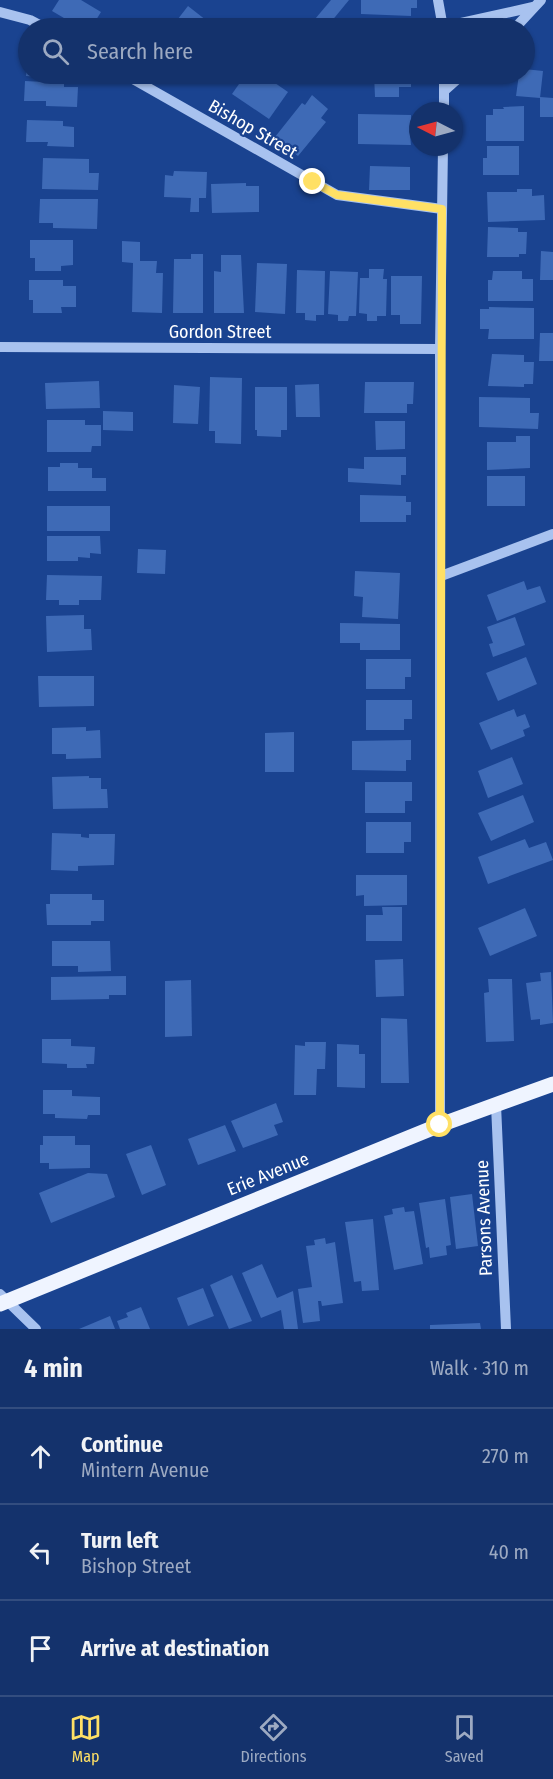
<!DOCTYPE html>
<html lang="en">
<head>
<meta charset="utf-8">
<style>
	body { margin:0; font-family:"Fira Sans Condensed",sans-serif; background:#1d3a72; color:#f1f3f6 }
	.compass { position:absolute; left:409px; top:102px; width:54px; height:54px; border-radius:50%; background:#14326c; box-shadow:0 2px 4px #0004; rotate:276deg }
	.stop { position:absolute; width:18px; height:18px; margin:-14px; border:4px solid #ffe065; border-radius:50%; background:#fff }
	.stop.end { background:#ffe065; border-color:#fff; box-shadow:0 2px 6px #0008 }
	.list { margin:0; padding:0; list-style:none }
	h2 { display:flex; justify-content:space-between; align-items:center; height:78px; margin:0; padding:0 24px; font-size:26px }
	h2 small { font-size:20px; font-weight:400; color:#9daac2 }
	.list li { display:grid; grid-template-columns:39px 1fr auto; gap:18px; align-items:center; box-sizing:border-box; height:96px; padding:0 24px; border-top:2px solid #334d7f }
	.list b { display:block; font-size:22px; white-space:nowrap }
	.list p { margin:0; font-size:20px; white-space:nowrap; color:#9daac2 }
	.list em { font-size:20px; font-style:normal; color:#9daac2 }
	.icon { flex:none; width:33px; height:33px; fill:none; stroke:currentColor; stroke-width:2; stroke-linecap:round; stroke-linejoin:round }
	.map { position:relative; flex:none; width:553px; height:1329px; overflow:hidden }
	.search { position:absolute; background:#14326c; box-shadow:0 2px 4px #0004; left:18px; right:18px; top:18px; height:66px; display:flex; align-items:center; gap:15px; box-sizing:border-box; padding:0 21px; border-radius:33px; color:#9daac2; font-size:22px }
	.sheet { height:366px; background:#14326c }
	nav { display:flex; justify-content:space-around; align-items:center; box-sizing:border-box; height:84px; border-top:2px solid #334d7f; background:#14326c; font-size:16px; color:#9daac2 }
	nav a { display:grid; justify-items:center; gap:3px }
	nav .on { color:#ffe065 }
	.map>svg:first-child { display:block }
	.building { fill:#3e6ab6 }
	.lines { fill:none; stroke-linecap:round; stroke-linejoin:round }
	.minor { stroke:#a8c2ef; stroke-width:10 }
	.major { stroke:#eff4ff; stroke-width:15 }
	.route { stroke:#ffe065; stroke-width:8 }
	.labels { text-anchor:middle; stroke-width:4.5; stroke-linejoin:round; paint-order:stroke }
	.street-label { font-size:18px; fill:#fff; stroke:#1a4390 }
</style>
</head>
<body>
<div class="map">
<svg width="553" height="1329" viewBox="0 0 553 1329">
	<rect width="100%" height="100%" fill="#1a4390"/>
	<g class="building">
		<path d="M59,0H81L101,12L91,28H81L52,11Z"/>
		<path d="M331,0H349L326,28H314L310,25Z"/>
		<path d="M361,0H417V8H411V16L361,14Z"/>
		<path d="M188,6L211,24L208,28H171Z"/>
		<path d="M27,68L28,74H69L68,79L26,76Z"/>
		<path d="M524,69L543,71L540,98L516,96L519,74H524Z"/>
		<path d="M196,74H216L209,83Z"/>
		<path d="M246,74H262L288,92L269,119L232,94Z"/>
		<path d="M374,74H411V87H399V97H375Z"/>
		<path d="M25,81L64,83V87H78L77,107L46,106V101H24Z"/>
		<path d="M312,95L328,109L321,118L326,122L298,156L275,137L302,103L305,105Z"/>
		<path d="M540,97L553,98V117H540Z"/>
		<path d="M524,106V141H486V115H493V109H504L503,107Z"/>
		<path d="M358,114L411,115V124H415V136L410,135L411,145L358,144Z"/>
		<path d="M27,120L63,121V126L74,127V147L47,146L48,142H26Z"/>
		<path d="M487,146H519V175H483V158H487Z"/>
		<path d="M43,158L89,159V173H99L98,190L42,189Z"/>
		<path d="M370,166L410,167V190H369Z"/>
		<path d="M174,171L207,172L206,198H199V212H190L191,198L164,197L165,175L173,176Z"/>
		<path d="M246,183V186H259V212L212,213L211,184Z"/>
		<path d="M517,189H532V196L544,195L545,220L488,222L487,192H517Z"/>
		<path d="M40,199H98L97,229L53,228V223H39Z"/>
		<path d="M488,227L518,228V232H527L526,254H519V257H487Z"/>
		<path d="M30,240H73V265L61,266V271H35V258H30Z"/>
		<path d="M122,241L140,242V261H157L156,273H163L162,313L132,312L133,263L122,262Z"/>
		<path d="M541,251L553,252V280H540Z"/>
		<path d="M191,254H203V313H173L174,259H191Z"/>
		<path d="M221,255H241L244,313H214V271L221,272Z"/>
		<path d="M257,263L287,264L285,314L255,312Z"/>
		<path d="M369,269H384L383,279H387L386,316H377V321H367V314L359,313L360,278H369Z"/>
		<path d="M297,270L325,271L324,315H316V321L305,320V313H296Z"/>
		<path d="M330,271L358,272L356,316H349L348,321H338V315L328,314Z"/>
		<path d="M493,271H522V279H533V301H488V280H492Z"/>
		<path d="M391,276H422L421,324H400V315H391Z"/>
		<path d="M29,280H63V286H76V307H61L62,313H33V300H29Z"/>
		<path d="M489,307L534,308V339H488L489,329H480V309H489Z"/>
		<path d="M540,333H553V361H539Z"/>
		<path d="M492,354L524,355V362H534L533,384H524V387L488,386Z"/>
		<path d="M210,377L242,378L241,444L215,443V431H209Z"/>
		<path d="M99,381L100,408L46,409L45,383Z"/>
		<path d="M365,382H414L413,404H407V413H364Z"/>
		<path d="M319,384L320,417H296L295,385Z"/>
		<path d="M174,385L200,387L198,424L173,423Z"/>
		<path d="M255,387H287V430H281V437L257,436V430H255Z"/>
		<path d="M479,397L530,398V413H539L538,429L479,427Z"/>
		<path d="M103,411L133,412V431L103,430Z"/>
		<path d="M47,420H85V425H101V446H92L91,452H47Z"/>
		<path d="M375,421H405V449L376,450Z"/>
		<path d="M516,436H530V468L487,470V442H516Z"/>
		<path d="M364,457H406V475H401V485L348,482V468L364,469Z"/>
		<path d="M60,463H78V468H92V478H106V491H48V467H60Z"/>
		<rect x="487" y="476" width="38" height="30"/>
		<path d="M360,495L406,496V502H411V515H406V522H360Z"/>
		<rect x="47" y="506" width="63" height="25"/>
		<path d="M47,536H100L101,554L90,553V558L78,557V561H47Z"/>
		<path d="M138,549L166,550L165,574L137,573Z"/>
		<path d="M355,571L400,573L398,619L362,617L363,597L354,596Z"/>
		<path d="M47,575L102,576L101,600H79V605H59V600H46Z"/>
		<path d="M524,581L527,590L540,586L546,602L497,621L487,595Z"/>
		<path d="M84,615V629H91L92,650L47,652L46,616Z"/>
		<path d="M515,617L525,645L493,657L489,644L493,643L487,627Z"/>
		<path d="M340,623L400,624V650H360V643H340Z"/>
		<path d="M526,657L537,684L498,701L486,673Z"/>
		<path d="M366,659H411V677H405V689H366Z"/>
		<path d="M38,676H94V706L39,707Z"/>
		<path d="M366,700H412V719H404V730H366Z"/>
		<path d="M514,709L517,717L525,714L530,727L523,730L525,736L491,750L479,723Z"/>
		<path d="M86,727V731L100,730L101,758L66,759V754H52V728Z"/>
		<path d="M294,732V772H265V733Z"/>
		<path d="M411,740V760H406V771L352,770V741Z"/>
		<path d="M512,757L523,784L488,798L478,771Z"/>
		<path d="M89,776V778H101V789H107L108,808L53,809L52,777Z"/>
		<path d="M365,782H412V801H405V813H365Z"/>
		<path d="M523,795L534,822L491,841L478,813Z"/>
		<path d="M366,822H411V842H404V853H366Z"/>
		<path d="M52,833L81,834V837L89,838V834H115L114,865L78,866V871L51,870Z"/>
		<path d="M525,839L529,848L546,842L553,860L488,884L478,857Z"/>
		<path d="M356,875H407V905L364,906V895L356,896Z"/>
		<path d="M50,894H92V900H104V921H91V925H47L46,904H50Z"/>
		<path d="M382,907H402V941H366V915H383Z"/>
		<path d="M525,908L537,936L490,956L478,928Z"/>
		<path d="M52,941H110L111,971L78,972V966H52Z"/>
		<path d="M403,959L404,996L376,997L375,960Z"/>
		<path d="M551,972L553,1023L540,1025V1019L531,1020L526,983L541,981L540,973Z"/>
		<path d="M126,976V995H109V999L51,1000V977Z"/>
		<path d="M488,979H512L514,1041L486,1042L484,993L489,992Z"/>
		<path d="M191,980L192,1036L165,1037V981Z"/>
		<path d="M381,1018L407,1019L409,1083H381Z"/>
		<path d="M42,1039H71V1046L95,1047L94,1064H86L87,1068H67V1064L42,1063Z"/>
		<path d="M305,1042H326L325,1069H317L316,1095H294L295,1045L305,1046Z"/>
		<path d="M337,1044L359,1045V1054H365V1088L337,1087Z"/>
		<path d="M43,1090H72V1096L100,1097V1115H88L87,1119L55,1118V1114H43Z"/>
		<path d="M276,1103L283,1122L274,1125L278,1135L243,1148L231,1121Z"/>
		<path d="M225,1125L236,1151L198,1165L188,1139Z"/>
		<path d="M43,1136H75V1145H90V1168L49,1169V1163H40V1145H43Z"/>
		<path d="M151,1145L166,1185L142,1195L126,1154Z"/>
		<path d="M88,1173L107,1174L115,1197L51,1223L39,1193Z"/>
		<path d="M472,1194L478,1246L456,1249L450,1197Z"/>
		<path d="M445,1199L451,1245L446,1246L447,1255L430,1258L429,1247L426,1248L419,1203Z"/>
		<path d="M404,1207L405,1212L414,1211L423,1264L394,1270L384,1216L393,1214L392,1209Z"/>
		<path d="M373,1219L379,1290L362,1291L361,1281L354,1282L345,1222Z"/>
		<path d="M325,1238L326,1244L335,1242L343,1303L322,1306L321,1301H318L320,1321L303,1323L298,1289L312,1287L306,1246L315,1245L314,1240Z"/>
		<path d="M262,1264L277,1298L293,1291L298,1329H284L281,1310L261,1318L242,1273Z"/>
		<path d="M232,1275L252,1321L229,1329L210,1285Z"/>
		<path d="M203,1288L214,1316L188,1326L177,1298Z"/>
		<path d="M141,1307L150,1329H120L117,1321L128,1317L126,1313Z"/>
		<path d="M110,1316L115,1329H79Z"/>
		<path d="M480,1323L481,1329H430V1325Z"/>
	</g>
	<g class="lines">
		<g class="minor">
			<path d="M438,0L443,28"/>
			<path d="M0,12L30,20L45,28"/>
			<path d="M443,27L533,7"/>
			<path d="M515,28L541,0"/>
			<path d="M124,74L337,195L442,209"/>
			<path d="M444,74V111"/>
			<path d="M444,91L463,74"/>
			<path d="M0,347L440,349"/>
			<path d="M441,576L553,534"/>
			<path d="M496,1105L506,1329"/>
			<path d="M440,1125V349L443,147"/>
			<path d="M0,1294L36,1329"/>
		</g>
		<path class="major" d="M0,1304L440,1125L553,1084"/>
	</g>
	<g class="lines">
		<path class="route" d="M313,182L337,195L442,209L440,1125"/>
	</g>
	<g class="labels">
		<g class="street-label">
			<text transform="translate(253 129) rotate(30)" y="6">Bishop Street</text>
			<text x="220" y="338">Gordon Street</text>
			<text transform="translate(268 1174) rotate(-22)" y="6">Erie Avenue</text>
			<text transform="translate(484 1218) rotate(-92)" y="6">Parsons Avenue</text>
		</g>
	</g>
</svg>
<svg class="compass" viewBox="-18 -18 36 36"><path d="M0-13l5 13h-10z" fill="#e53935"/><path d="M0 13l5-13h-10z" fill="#9daac2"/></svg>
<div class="stop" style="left:440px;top:1125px"></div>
<div class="stop end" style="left:313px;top:182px"></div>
<div class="search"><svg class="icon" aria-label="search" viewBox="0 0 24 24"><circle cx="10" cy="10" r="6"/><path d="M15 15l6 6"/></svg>Search here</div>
</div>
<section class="sheet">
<h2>4 min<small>Walk · 310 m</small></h2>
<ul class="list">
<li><svg class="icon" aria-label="ahead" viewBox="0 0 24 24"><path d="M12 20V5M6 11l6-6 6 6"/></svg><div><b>Continue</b><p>Mintern Avenue</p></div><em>270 m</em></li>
<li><svg class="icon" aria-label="left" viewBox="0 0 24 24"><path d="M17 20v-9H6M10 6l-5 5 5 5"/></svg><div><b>Turn left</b><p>Bishop Street</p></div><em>40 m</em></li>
<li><svg class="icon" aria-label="arrive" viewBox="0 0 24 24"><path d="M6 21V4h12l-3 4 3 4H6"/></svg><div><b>Arrive at destination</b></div></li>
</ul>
</section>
<nav>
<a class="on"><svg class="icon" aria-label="map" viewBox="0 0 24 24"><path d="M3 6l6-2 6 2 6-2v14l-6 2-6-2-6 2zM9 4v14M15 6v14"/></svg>Map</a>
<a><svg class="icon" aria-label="directions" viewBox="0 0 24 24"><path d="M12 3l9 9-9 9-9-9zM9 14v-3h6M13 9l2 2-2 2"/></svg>Directions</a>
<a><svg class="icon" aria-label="saved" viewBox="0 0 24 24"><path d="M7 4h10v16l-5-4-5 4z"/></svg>Saved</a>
</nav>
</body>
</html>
